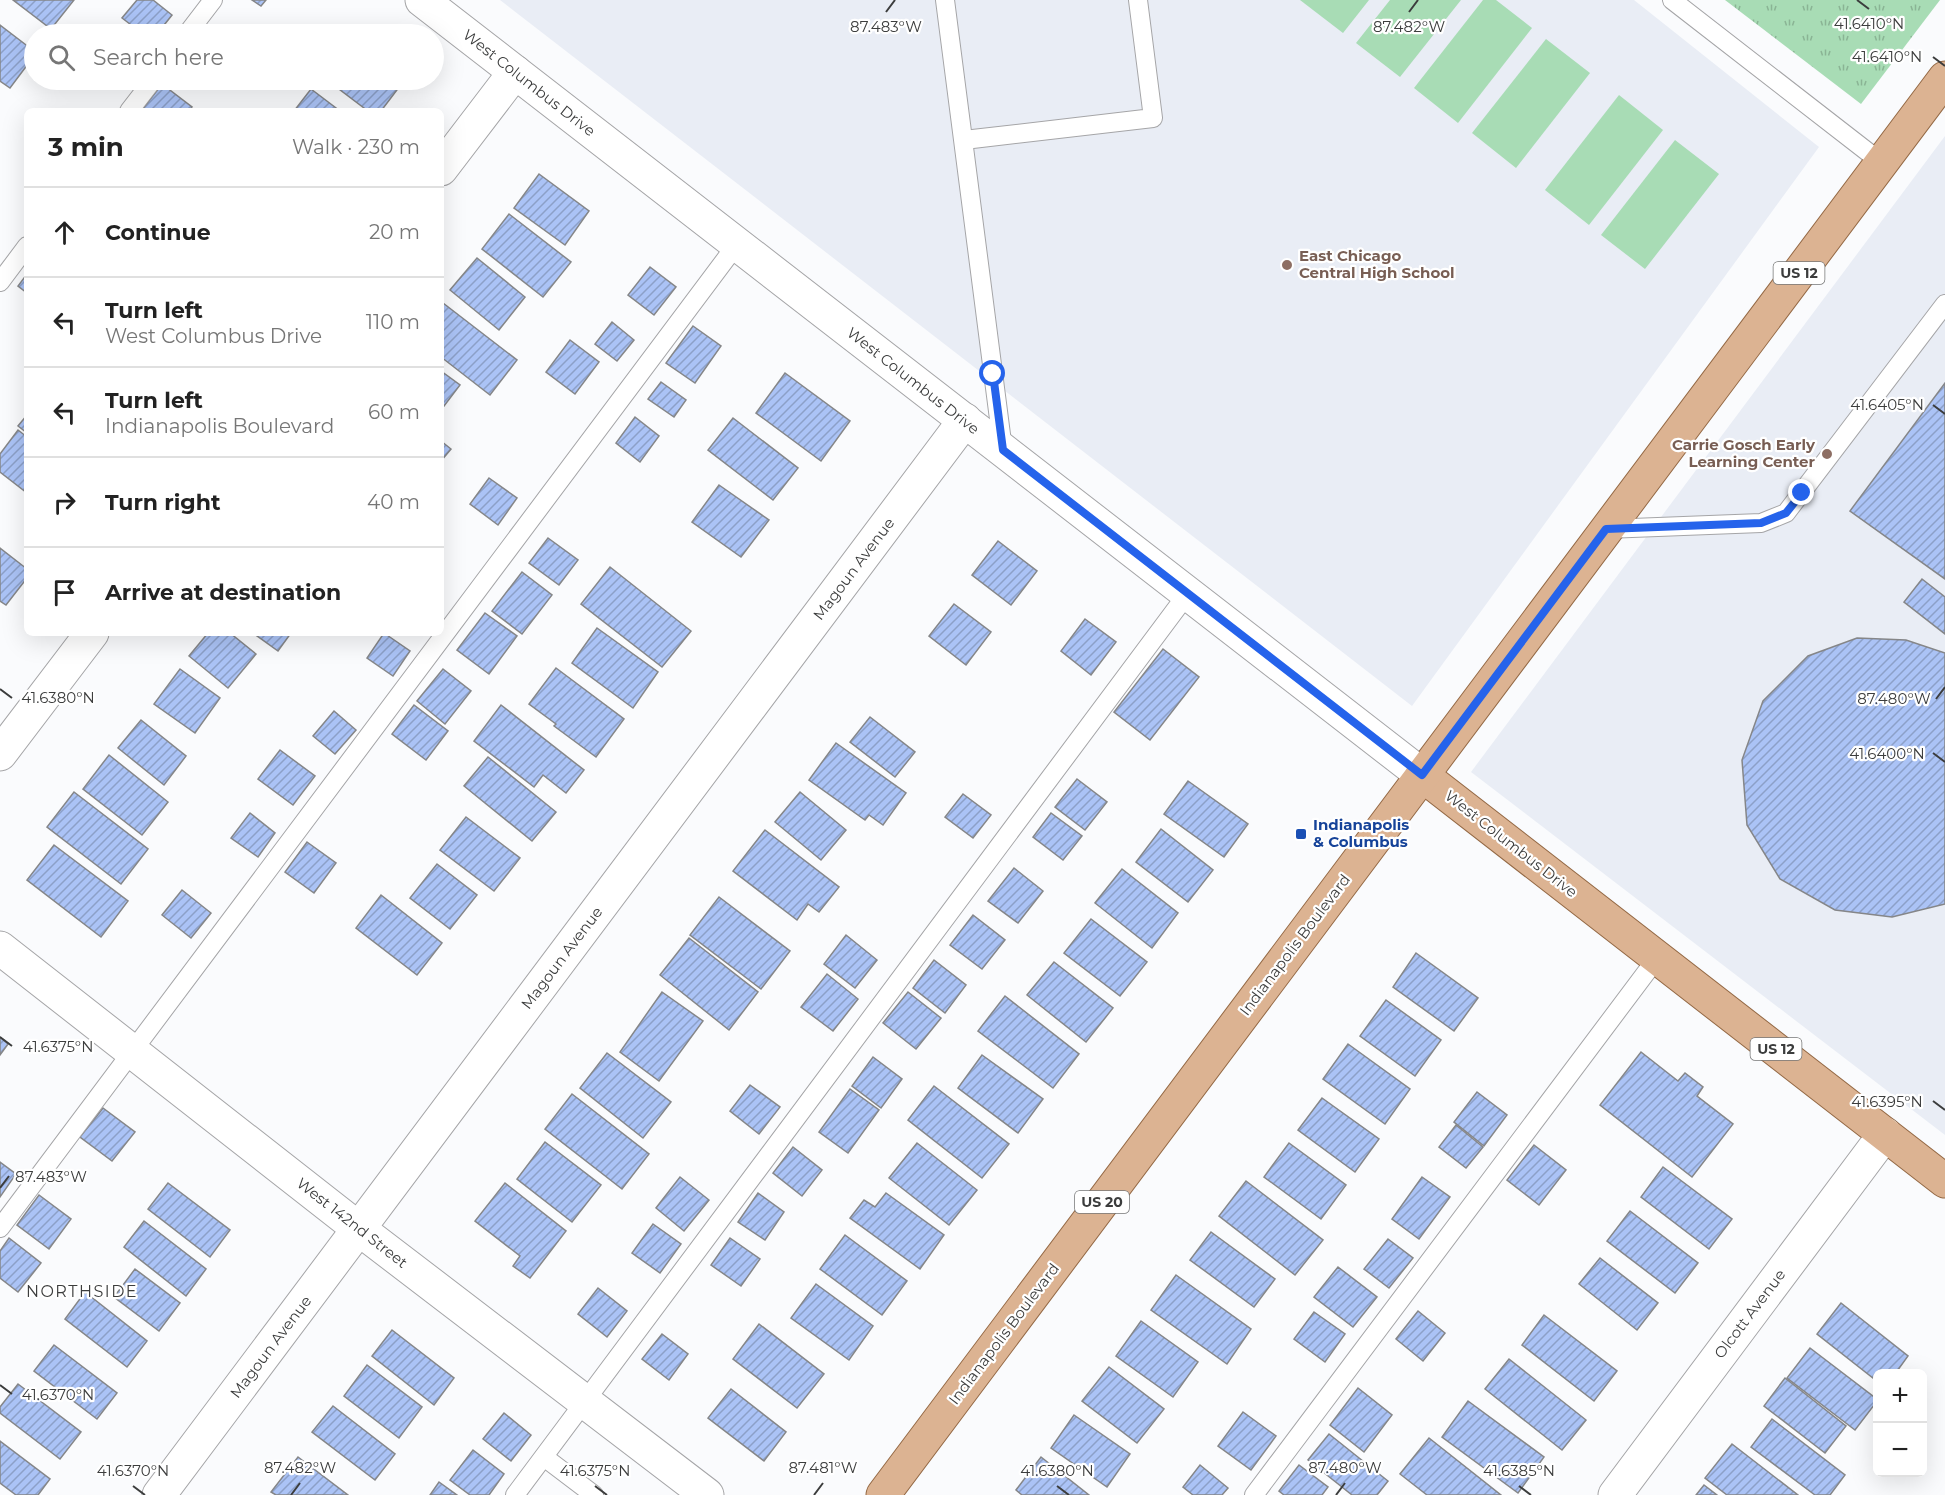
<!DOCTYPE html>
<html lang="en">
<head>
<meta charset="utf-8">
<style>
	body { margin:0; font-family:Montserrat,sans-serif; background:#f6f6f6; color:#222 }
	.controls { position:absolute; right:18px; bottom:18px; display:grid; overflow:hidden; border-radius:9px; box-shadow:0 6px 24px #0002 }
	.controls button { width:54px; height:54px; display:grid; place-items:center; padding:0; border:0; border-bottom:2px solid #e0e0e0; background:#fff; color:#222; font:30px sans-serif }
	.stop { position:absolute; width:18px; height:18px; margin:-14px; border:4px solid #2563eb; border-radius:50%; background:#fff }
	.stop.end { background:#2563eb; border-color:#fff; box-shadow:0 2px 6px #0008 }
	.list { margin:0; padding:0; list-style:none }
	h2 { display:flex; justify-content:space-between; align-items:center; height:78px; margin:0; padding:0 24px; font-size:26px }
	h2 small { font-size:20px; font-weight:400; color:#767676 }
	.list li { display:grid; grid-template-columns:39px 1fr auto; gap:18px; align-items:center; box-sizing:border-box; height:90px; padding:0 24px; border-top:2px solid #e0e0e0 }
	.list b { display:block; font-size:22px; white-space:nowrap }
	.list p { margin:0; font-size:20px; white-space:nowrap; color:#767676 }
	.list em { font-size:20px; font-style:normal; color:#767676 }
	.icon { flex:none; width:33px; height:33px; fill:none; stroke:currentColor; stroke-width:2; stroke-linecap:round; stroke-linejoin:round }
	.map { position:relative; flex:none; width:1945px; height:1495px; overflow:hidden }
	.search { position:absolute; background:#fff; box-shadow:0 6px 24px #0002; left:24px; top:24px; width:420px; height:66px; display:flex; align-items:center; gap:15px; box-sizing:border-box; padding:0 21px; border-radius:33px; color:#767676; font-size:22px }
	.panel { position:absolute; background:#fff; box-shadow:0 6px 24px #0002; left:24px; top:108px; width:420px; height:528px; border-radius:9px }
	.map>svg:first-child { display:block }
	.built { fill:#e9edf5 }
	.grass { fill:url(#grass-tufts) }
	.pitch { fill:#a8dcb5 }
	.building { fill:url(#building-hatch); stroke:#858688; stroke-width:1.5 }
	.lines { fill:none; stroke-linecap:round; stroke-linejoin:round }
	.lane-casing { stroke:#a5a5a7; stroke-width:20 }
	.street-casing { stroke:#a5a5a7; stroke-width:35 }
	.primary-casing { stroke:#946945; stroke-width:35 }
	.lane { stroke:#fff; stroke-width:18 }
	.street { stroke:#fff; stroke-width:33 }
	.primary { stroke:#dcb392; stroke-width:33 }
	.route { stroke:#2563eb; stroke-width:8 }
	.ticks { fill:none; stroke:#3c3d3d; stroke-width:2 }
	.education-dot { fill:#8d6e63; stroke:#fff; stroke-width:2 }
	.transit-dot { fill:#1a4fb4; stroke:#fff; stroke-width:2 }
	.labels { text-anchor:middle; stroke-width:4.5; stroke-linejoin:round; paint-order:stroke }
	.shield { fill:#fff; stroke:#767777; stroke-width:1.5 }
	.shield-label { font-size:14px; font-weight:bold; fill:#3c3d3d }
	.street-label { font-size:15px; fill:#3c3d3d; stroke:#fff }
	.education-label { font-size:15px; font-weight:bold; fill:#785e54; stroke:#fff; text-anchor:start }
	.transit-label { font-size:15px; font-weight:bold; fill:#164399; stroke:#fff; text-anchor:start }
	.neighbourhood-label { font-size:16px; letter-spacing:1.5px; fill:#3c3d3d; stroke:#fff }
	.ticks-label { font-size:15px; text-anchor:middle; fill:#3c3d3d; stroke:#fff; stroke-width:4.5; stroke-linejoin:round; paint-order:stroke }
</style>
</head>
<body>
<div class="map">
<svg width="1945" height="1495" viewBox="0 0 1945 1495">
	<defs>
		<pattern id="grass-tufts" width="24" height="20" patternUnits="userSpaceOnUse" patternTransform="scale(1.5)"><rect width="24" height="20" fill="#a8dcb5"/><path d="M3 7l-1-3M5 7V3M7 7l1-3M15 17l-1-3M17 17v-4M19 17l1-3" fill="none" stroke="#8ab494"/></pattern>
		<pattern id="building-hatch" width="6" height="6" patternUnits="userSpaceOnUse" patternTransform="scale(1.5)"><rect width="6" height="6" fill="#abc3f6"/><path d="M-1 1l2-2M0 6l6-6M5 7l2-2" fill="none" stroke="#8ca0c8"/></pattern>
	</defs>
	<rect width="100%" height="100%" fill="#fafbfd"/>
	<g class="built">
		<path d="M500,0H1634L1819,147L1412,706Z"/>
		<path d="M1945,136V1135L1471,772Z"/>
	</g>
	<path class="grass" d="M1725,0H1940L1861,104Z"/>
	<g class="pitch">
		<path d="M1300,0H1369L1343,33Z"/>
		<path d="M1390,0H1461L1400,77L1356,43Z"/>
		<path d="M1483,0H1496L1532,28L1458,123L1414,88Z"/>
		<path d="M1546,39L1590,73L1516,168L1472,133Z"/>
		<path d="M1619,95L1663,130L1589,225L1545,190Z"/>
		<path d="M1675,140L1719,174L1645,269L1601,235Z"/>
	</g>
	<g class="building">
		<path d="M13,0H74L51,29Z"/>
		<path d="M137,0H153L172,15L157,34H143L122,18Z"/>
		<path d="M252,0H266L261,6Z"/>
		<path d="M0,25L34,51V56L10,88L0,81Z"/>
		<path d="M329,25L341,34H322Z"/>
		<path d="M327,80H400L403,82L381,111H368Z"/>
		<path d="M162,84L192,107L189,111H141Z"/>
		<path d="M311,89L340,111H294Z"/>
		<path d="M539,174L589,211L565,245L514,208Z"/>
		<path d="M509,214L571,262L543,297L482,249Z"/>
		<path d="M477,258L525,297L499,330L450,290Z"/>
		<path d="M650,267L676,287L654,315L628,295Z"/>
		<path d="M27,274V293L18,286Z"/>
		<path d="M443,303L517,360L490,395L441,357V305Z"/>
		<path d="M612,322L634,340L617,361L595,344Z"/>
		<path d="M693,326L721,346L695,383L666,363Z"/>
		<path d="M570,340L599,362L575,394L546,372Z"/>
		<path d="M441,371L460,385L441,410Z"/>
		<path d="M785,373L850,421L821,461L756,413Z"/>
		<path d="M661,382L686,400L674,417L648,399Z"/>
		<path d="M1945,383V579L1850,511Z"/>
		<path d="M27,415V433L18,426Z"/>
		<path d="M635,417L659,436L640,462L616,443Z"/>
		<path d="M733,418L798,468L773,500L708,450Z"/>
		<path d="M18,430L27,437V493L0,472V454Z"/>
		<path d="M441,441L451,449L441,461Z"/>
		<path d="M489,478L517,498L498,525L470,504Z"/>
		<path d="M719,485L769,520L741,557L692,522Z"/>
		<path d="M548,538L578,560L559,585L529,563Z"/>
		<path d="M998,541L1037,571L1011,605L972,575Z"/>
		<path d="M0,548L27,569V578L6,605L0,601Z"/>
		<path d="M610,567L691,631L662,667L581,604Z"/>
		<path d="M522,572L552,595L522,634L492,611Z"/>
		<path d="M1922,579L1945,597V634L1904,602Z"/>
		<path d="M954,604L991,632L966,665L929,636Z"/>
		<path d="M485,613L517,636L489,674L457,650Z"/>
		<path d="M1085,619L1116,642L1091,675L1061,651Z"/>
		<path d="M597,628L658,672L633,708L572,663Z"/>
		<path d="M208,633H230L256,654L228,688L189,656Z"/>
		<path d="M253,633H291L278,651Z"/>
		<path d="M384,633L410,651L393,676L367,658Z"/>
		<path d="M1857,638L1906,640L1945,653V904L1892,917L1835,910L1780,879L1747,825L1742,760L1763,701L1808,656Z"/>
		<path d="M1163,649L1199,677L1150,740L1114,712Z"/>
		<path d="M556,668L624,719L596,757L554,726L556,724L529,704Z"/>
		<path d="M180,669L220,698L195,733L154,704Z"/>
		<path d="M443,669L471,691L445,724L417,701Z"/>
		<path d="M414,705L448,731L426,760L392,734Z"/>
		<path d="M501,705L584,770L566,793L543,775L534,787L474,741Z"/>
		<path d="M334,711L356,730L335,754L313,736Z"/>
		<path d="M870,717L915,752L895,777L850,742Z"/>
		<path d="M141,720L186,756L164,785L118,748Z"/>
		<path d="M836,743L906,793L883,825L869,815L865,820L809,780Z"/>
		<path d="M280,750L315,776L293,805L258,779Z"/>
		<path d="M109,755L168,802L142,835L83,789Z"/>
		<path d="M488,757L556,812L532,841L464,786Z"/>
		<path d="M1077,779L1107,802L1085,830L1055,807Z"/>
		<path d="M1188,781L1248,824L1224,857L1164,814Z"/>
		<path d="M74,792L148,849L121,884L47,827Z"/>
		<path d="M800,792L846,830L821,860L775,822Z"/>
		<path d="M963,794L991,815L973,838L945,817Z"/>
		<path d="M250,813L275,833L258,857L231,838Z"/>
		<path d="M1051,813L1082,836L1063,860L1033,837Z"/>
		<path d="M466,817L520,858L494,891L440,850Z"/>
		<path d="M1161,829L1213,870L1188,902L1136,862Z"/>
		<path d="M765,830L839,887L819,912L808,904L797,920L733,871Z"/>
		<path d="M307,842L336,863L314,893L285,872Z"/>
		<path d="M54,845L128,901L101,937L27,880Z"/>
		<path d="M437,864L477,895L450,929L410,898Z"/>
		<path d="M1014,868L1043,891L1018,923L988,901Z"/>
		<path d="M1122,869L1178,913L1152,948L1095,903Z"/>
		<path d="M182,890L211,913L191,938L162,915Z"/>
		<path d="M381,895L442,943L417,975L356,928Z"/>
		<path d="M719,897L790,951L761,989L690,935Z"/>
		<path d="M973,915L1005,940L982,969L950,945Z"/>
		<path d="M1091,919L1147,962L1120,996L1064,953Z"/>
		<path d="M846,935L877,960L855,988L824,964Z"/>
		<path d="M689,938L758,992L729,1030L660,975Z"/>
		<path d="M1416,953L1478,998L1454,1031L1393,987Z"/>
		<path d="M934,960L966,985L945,1013L913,988Z"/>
		<path d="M1054,962L1113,1008L1086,1042L1027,995Z"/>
		<path d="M827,974L858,999L833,1031L801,1007Z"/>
		<path d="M662,992L703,1021L659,1081L620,1052Z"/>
		<path d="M908,992L941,1018L916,1049L883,1023Z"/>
		<path d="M1005,996L1079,1054L1053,1088L978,1031Z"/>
		<path d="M1386,1000L1441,1040L1415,1076L1360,1036Z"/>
		<path d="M0,1037L8,1044L0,1055Z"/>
		<path d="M1348,1044L1410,1089L1385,1124L1323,1079Z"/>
		<path d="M1641,1052L1678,1081L1685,1073L1703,1087L1697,1096L1733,1124L1692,1177L1600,1105Z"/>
		<path d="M607,1053L671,1102L643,1138L580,1088Z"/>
		<path d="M982,1055L1043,1099L1018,1133L958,1088Z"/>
		<path d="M873,1057L902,1079L881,1108L852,1086Z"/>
		<path d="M750,1085L780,1107L759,1134L730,1111Z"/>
		<path d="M934,1086L1009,1144L982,1178L908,1120Z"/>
		<path d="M850,1089L879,1110L848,1153L819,1132Z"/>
		<path d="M1477,1092L1507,1115L1484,1146L1454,1122Z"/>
		<path d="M572,1094L649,1154L622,1189L545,1129Z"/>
		<path d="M1322,1098L1379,1139L1355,1172L1298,1130Z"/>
		<path d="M103,1108L135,1132L112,1161L80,1137Z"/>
		<path d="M1456,1125L1483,1147L1466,1168L1439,1147Z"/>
		<path d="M545,1142L601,1185L572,1222L517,1179Z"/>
		<path d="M917,1143L977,1190L949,1225L889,1178Z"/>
		<path d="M1289,1143L1346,1185L1321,1219L1264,1177Z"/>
		<path d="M1534,1145L1566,1170L1539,1205L1507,1180Z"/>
		<path d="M793,1147L822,1170L802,1196L773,1173Z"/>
		<path d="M0,1162L16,1174L0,1197Z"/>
		<path d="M1663,1167L1732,1219L1709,1249L1641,1197Z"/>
		<path d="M680,1177L709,1200L684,1231L656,1208Z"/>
		<path d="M1422,1177L1450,1197L1419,1239L1392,1219Z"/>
		<path d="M1246,1181L1323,1240L1295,1275L1219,1216Z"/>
		<path d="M168,1183L230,1230L210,1257L148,1209Z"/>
		<path d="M505,1183L566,1231L530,1278L513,1266L520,1256L475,1221Z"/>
		<path d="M758,1193L784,1212L765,1240L738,1222Z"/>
		<path d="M886,1193L944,1235L920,1269L850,1218L864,1200L875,1207Z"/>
		<path d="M39,1195L71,1219L49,1249L17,1225Z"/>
		<path d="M1630,1211L1698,1263L1675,1293L1607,1241Z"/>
		<path d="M144,1221L206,1269L186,1296L124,1247Z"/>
		<path d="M653,1224L681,1244L660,1273L632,1253Z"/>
		<path d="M1211,1232L1275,1279L1254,1307L1190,1260Z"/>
		<path d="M845,1235L907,1281L882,1315L820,1269Z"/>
		<path d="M9,1238L41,1263L18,1292L0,1278V1251Z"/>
		<path d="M730,1238L760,1259L741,1286L711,1265Z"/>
		<path d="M1388,1239L1413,1258L1389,1288L1364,1269Z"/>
		<path d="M1600,1258L1658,1303L1637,1330L1579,1284Z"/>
		<path d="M1338,1267L1377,1297L1353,1327L1314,1297Z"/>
		<path d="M135,1269L180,1303L159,1331L114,1297Z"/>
		<path d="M1176,1275L1251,1329L1227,1364L1151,1310Z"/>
		<path d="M816,1284L873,1326L849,1360L791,1318Z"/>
		<path d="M598,1288L627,1311L607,1337L578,1314Z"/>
		<path d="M85,1292L147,1341L127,1367L65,1319Z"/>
		<path d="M1841,1303L1908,1356L1895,1374H1878V1382L1817,1334Z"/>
		<path d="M1418,1311L1445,1333L1423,1361L1396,1339Z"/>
		<path d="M1314,1312L1345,1334L1325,1362L1294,1339Z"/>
		<path d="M1544,1315L1617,1371L1594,1401L1522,1345Z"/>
		<path d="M1141,1321L1198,1362L1173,1397L1116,1356Z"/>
		<path d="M759,1324L824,1374L797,1408L733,1359Z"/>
		<path d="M392,1330L454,1378L434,1405L372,1356Z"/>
		<path d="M662,1334L688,1354L669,1380L642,1359Z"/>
		<path d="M54,1345L117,1393L97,1419L34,1371Z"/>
		<path d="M1810,1348L1878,1400L1855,1430L1787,1378Z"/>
		<path d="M1509,1359L1586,1420L1562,1450L1485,1389Z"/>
		<path d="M367,1365L422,1407L399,1438L344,1396Z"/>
		<path d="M1109,1367L1164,1409L1137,1443L1082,1401Z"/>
		<path d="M1785,1378L1846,1426L1825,1453L1764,1406Z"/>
		<path d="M18,1384L81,1432L60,1459L0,1413V1407Z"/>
		<path d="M1358,1388L1392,1415L1364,1452L1330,1425Z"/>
		<path d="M731,1389L786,1432L764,1461L708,1418Z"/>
		<path d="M1468,1401L1544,1457L1518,1493L1442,1437Z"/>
		<path d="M333,1406L395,1454L375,1480L312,1432Z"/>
		<path d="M1243,1412L1276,1436L1251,1470L1218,1446Z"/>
		<path d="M504,1413L531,1435L511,1461L483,1439Z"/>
		<path d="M1074,1415L1130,1454L1107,1487L1051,1448Z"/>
		<path d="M1772,1419L1845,1475L1830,1495H1815L1751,1447Z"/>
		<path d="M1329,1434L1388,1481L1377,1495H1352L1308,1460Z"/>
		<path d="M1429,1438L1501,1495H1427L1400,1474Z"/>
		<path d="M0,1441L50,1479L38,1495H16L0,1483Z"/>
		<path d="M1732,1444L1798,1495H1727L1705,1478Z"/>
		<path d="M473,1450L504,1474L489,1495H470L450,1480Z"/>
		<path d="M298,1457L348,1495H276L271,1492Z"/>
		<path d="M1041,1457L1089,1495H1022L1016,1490Z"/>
		<path d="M1200,1465L1228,1488L1222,1495H1193L1183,1487Z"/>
		<path d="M1299,1465L1328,1487L1322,1495H1284L1279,1491Z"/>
		<path d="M439,1482L457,1495H430Z"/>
		<path d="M1704,1485L1717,1495H1696Z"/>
	</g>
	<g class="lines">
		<g class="lane-casing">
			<g id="lane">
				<path d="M945,0L1003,450"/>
				<path d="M1672,0L1882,163"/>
				<path d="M187,34L213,0"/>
				<path d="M129,111L153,80"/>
				<path d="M964,140L1153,118L1138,0"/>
				<path d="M0,282L27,246"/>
				<path d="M1606,529L1761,523L1786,513L1945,304"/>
				<path d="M0,1228L737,244"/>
				<path d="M544,1457L594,1495"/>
				<path d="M515,1495L1188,593"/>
				<path d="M1254,1495L1657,958"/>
			</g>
		</g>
		<g class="street-casing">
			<g id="street">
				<path d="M422,0L1422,775"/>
				<path d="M441,169L515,72"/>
				<path d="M0,754L92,633"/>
				<path d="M0,948L359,1229L707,1495"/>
				<path d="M159,1495L965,420"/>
				<path d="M1615,1495L1885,1134"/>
			</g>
		</g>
		<g class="primary-casing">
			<g id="primary">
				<path d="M1422,775L1945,1181"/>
				<path d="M883,1495L1945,78"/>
			</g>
		</g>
		<use href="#lane" class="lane"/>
		<use href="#street" class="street"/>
		<use href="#primary" class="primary"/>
	</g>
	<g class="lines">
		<path class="route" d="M993,374L1003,450L1422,775L1606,529L1761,523L1786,513L1802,493"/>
	</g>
	<path class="ticks" d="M1857,0L1869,9M886,12L895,0M1409,12L1418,0M1933,57L1945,66M1933,405L1945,414M0,689L12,698M1936,699L1945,687M1933,753L1945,762M0,1037L12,1046M1933,1101L1945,1110M0,1188L9,1176M0,1385L12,1394M133,1486L145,1495M595,1486L607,1495M1057,1486L1069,1495M1519,1486L1531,1495M291,1495L300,1483M814,1495L823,1483M1336,1495L1345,1483"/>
	<g class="education-dot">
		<circle cx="1287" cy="265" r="6"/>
		<circle cx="1827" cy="454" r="6"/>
	</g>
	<rect class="transit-dot" x="1295" y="828" width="12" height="12" rx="3"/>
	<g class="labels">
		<g class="shield">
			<rect x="1773.5" y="262" width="51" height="22" rx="4.5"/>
			<rect x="1750.5" y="1038" width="51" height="22" rx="4.5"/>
			<rect x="1075" y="1191" width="54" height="22" rx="4.5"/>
		</g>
		<g class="shield-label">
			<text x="1799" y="278">US 12</text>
			<text x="1776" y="1054">US 12</text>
			<text x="1102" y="1207">US 20</text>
		</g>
		<g class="street-label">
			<text transform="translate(529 83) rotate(38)" y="5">West Columbus Drive</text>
			<text transform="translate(913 381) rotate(38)" y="5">West Columbus Drive</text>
			<text transform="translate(854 569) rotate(-53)" y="5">Magoun Avenue</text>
			<text transform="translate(1511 844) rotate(38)" y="5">West Columbus Drive</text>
			<text transform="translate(1295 945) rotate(-53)" y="5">Indianapolis Boulevard</text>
			<text transform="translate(562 958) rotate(-53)" y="5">Magoun Avenue</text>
			<text transform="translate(352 1223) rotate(38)" y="5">West 142nd Street</text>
			<text transform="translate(1750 1314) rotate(-53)" y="5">Olcott Avenue</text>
			<text transform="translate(1004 1334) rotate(-53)" y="5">Indianapolis Boulevard</text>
			<text transform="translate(271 1347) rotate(-53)" y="5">Magoun Avenue</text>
		</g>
		<g class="education-label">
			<text x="1299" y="261">East Chicago<tspan x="1299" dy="17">Central High School</tspan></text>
			<text x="1815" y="450" text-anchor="end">Carrie Gosch Early<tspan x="1815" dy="17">Learning Center</tspan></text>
		</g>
		<g class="transit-label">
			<text x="1313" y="830">Indianapolis<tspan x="1313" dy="17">&amp; Columbus</tspan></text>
		</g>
		<g class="neighbourhood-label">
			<text x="82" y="1297">NORTHSIDE</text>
		</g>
	</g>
	<g class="ticks-label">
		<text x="1869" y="29">41.6410°N</text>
		<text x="886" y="32">87.483°W</text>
		<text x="1409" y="32">87.482°W</text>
		<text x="1887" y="62">41.6410°N</text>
		<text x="1887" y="410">41.6405°N</text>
		<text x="58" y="703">41.6380°N</text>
		<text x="1894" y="704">87.480°W</text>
		<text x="1887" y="759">41.6400°N</text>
		<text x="58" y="1052">41.6375°N</text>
		<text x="1887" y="1107">41.6395°N</text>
		<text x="51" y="1182">87.483°W</text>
		<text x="58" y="1400">41.6370°N</text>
		<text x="300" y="1473">87.482°W</text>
		<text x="823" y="1473">87.481°W</text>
		<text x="1345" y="1473">87.480°W</text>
		<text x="133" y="1476">41.6370°N</text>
		<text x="595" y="1476">41.6375°N</text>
		<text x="1057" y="1476">41.6380°N</text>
		<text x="1519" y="1476">41.6385°N</text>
	</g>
</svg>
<div class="controls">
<button>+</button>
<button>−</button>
</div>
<div class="stop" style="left:993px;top:374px"></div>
<div class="stop end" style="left:1802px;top:493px"></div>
<div class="search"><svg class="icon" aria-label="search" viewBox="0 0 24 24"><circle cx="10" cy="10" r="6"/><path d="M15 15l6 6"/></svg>Search here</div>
<section class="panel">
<h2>3 min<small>Walk · 230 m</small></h2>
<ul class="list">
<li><svg class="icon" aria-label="ahead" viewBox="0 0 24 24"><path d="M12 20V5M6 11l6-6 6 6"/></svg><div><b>Continue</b></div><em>20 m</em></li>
<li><svg class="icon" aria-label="left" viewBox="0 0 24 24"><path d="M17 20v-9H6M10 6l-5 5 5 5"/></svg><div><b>Turn left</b><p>West Columbus Drive</p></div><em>110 m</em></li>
<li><svg class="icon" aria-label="left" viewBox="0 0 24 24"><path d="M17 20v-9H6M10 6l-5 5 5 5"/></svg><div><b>Turn left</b><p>Indianapolis Boulevard</p></div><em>60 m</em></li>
<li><svg class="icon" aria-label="right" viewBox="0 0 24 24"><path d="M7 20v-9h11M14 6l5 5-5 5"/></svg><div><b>Turn right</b></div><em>40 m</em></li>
<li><svg class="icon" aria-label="arrive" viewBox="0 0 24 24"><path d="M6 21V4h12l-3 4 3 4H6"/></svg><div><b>Arrive at destination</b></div></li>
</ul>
</section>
</div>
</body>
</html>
